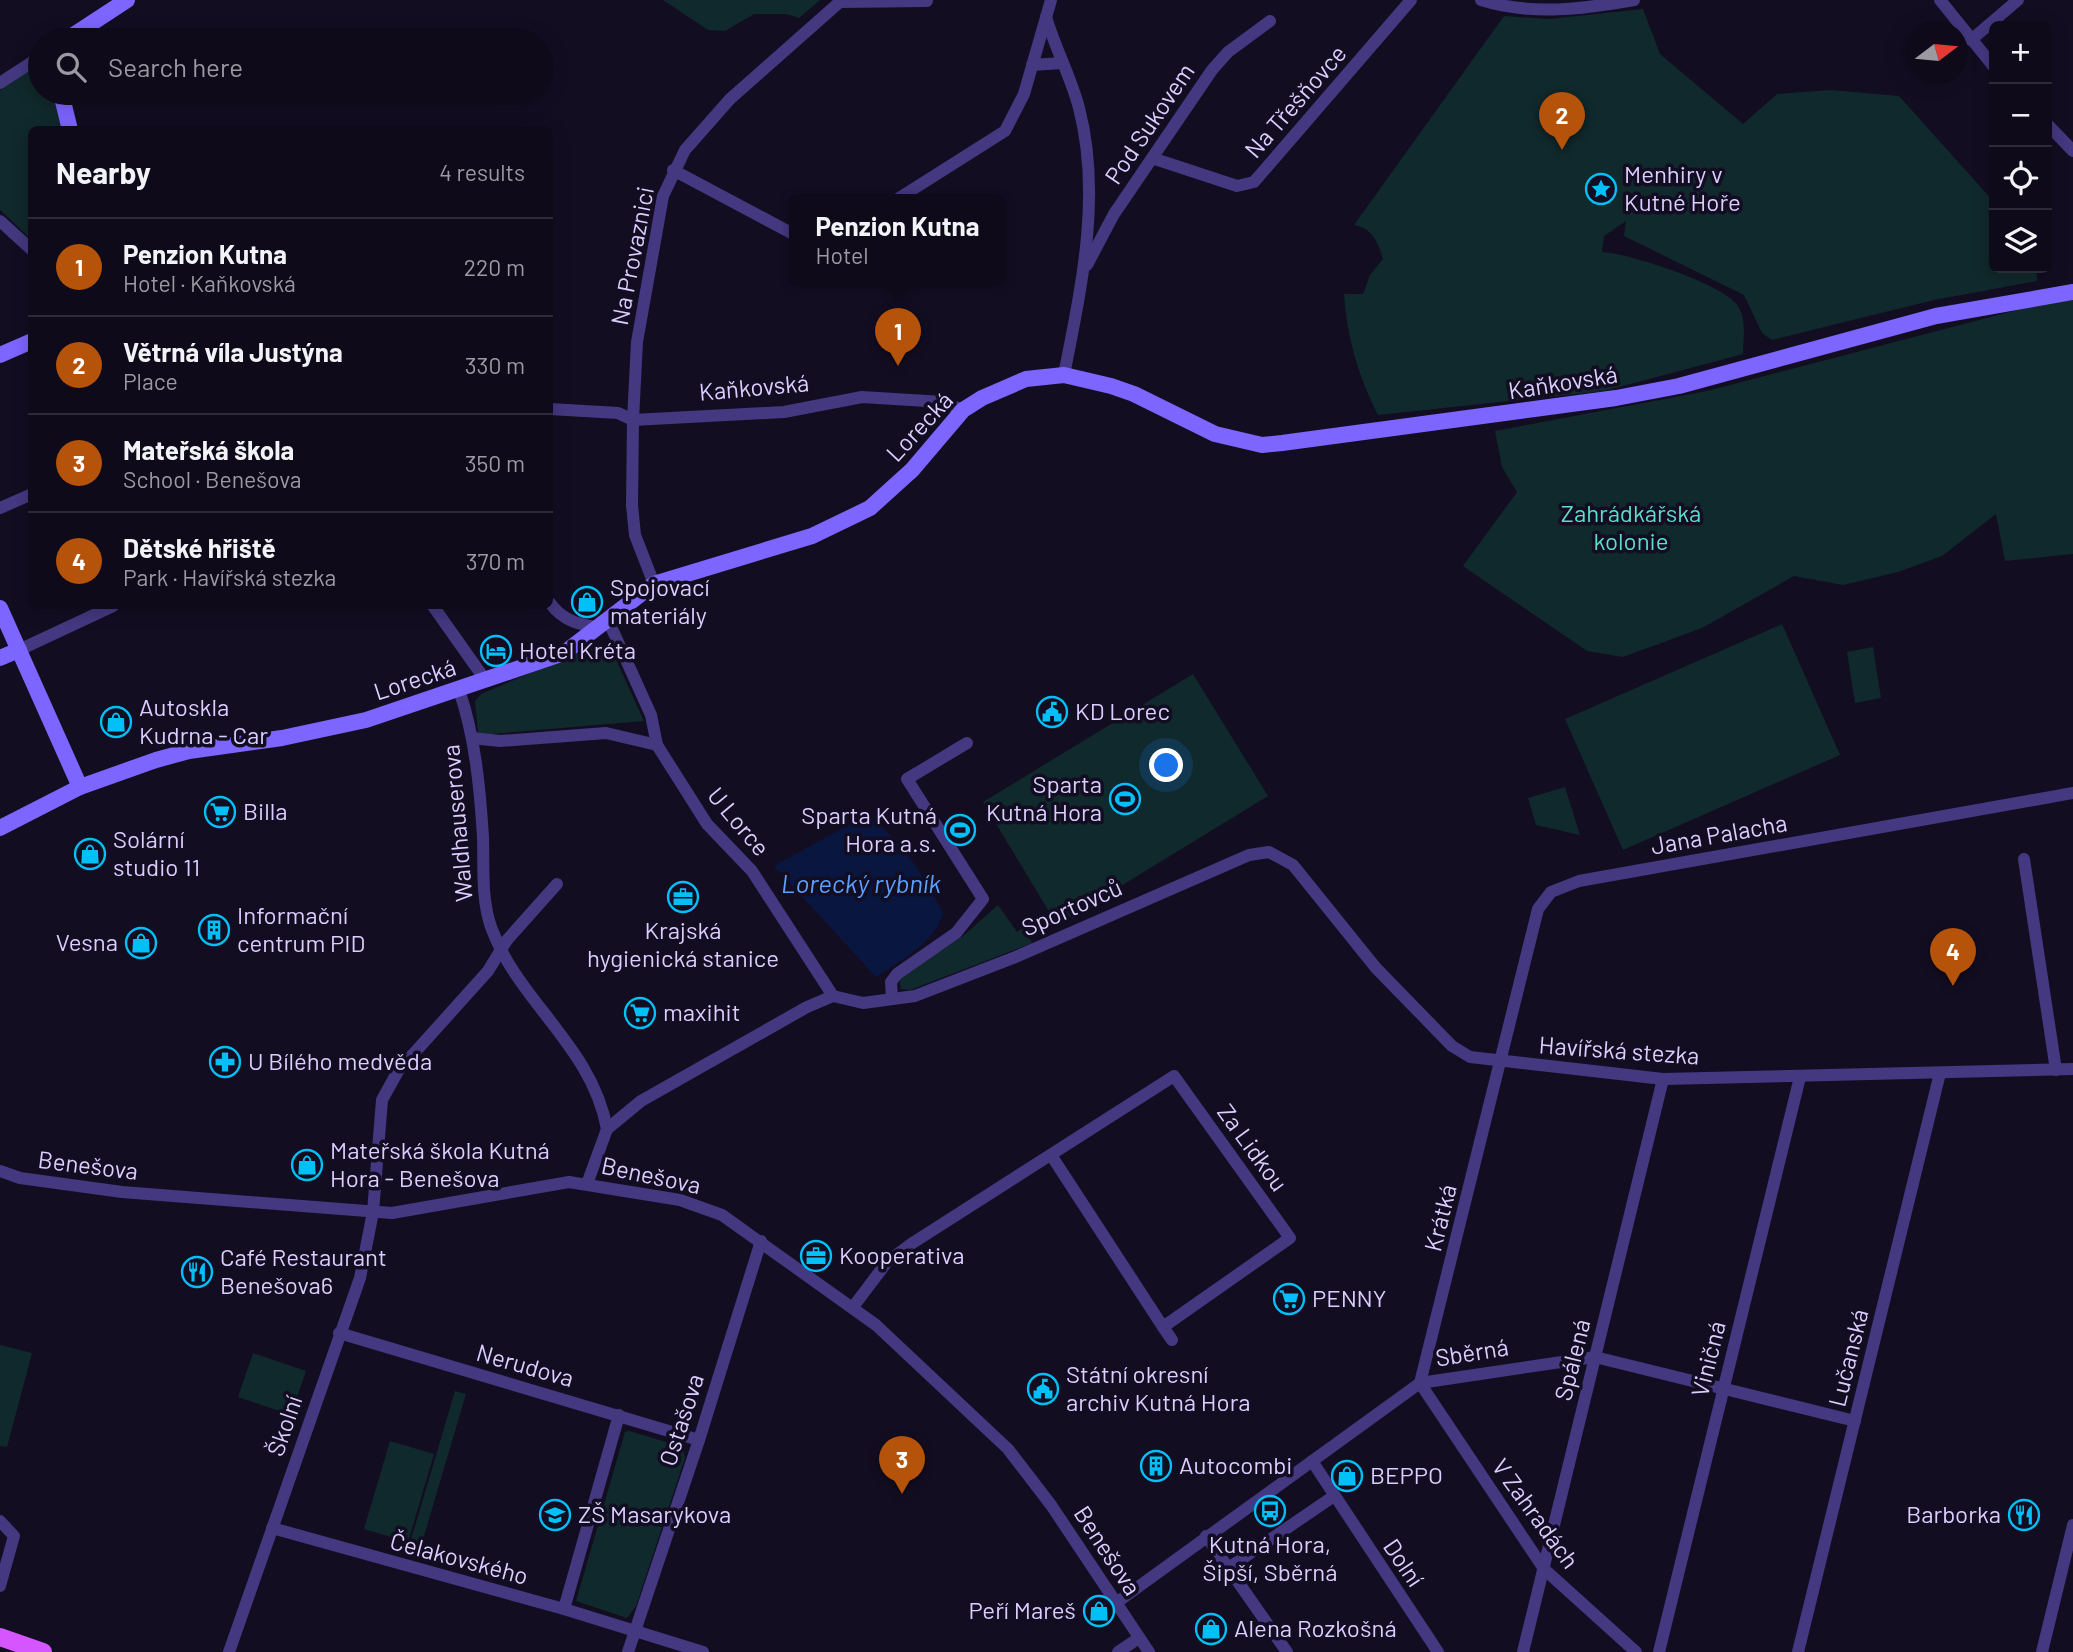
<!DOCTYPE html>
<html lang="en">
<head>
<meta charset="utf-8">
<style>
	body { margin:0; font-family:Barlow,sans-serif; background:#1c1827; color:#f1f3f6 }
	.controls { position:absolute; right:21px; top:21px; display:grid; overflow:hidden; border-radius:10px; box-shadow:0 4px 18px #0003 }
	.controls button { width:63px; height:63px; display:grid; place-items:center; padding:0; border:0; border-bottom:2px solid #2e2b39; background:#0e0a1a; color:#f1f3f6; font:35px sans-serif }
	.compass { position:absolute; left:1905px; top:21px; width:63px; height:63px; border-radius:50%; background:#0e0a1a; box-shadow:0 4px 18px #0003; rotate:74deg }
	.you { position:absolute; left:1167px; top:766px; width:24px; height:24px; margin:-18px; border:5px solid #fff; border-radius:50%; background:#1a73e8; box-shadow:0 0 0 10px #1a73e833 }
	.badge { display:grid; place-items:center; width:46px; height:46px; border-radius:50%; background:#b45309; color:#fff; font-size:23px; font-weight:700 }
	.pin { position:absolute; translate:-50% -58px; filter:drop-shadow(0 2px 4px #0008) }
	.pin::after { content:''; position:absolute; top:37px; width:24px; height:21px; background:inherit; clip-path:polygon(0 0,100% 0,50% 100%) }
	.popup { position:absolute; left:789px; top:194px; width:217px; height:91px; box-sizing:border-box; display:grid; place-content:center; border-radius:10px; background:#0e0a1a; filter:drop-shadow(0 2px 5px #0005); font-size:23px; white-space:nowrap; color:#9b9aa2 }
	.popup b { font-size:26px; color:#f1f3f6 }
	.popup::after { content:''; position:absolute; left:50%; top:100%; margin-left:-14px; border:14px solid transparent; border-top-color:#0e0a1a }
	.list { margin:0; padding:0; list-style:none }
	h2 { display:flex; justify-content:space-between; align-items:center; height:91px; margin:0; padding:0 28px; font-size:30px }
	h2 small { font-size:23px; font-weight:400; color:#9b9aa2 }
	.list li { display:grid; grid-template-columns:46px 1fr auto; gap:21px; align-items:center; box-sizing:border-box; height:98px; padding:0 28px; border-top:2px solid #2e2b39 }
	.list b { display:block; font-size:26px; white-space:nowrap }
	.list p { margin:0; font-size:23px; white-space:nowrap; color:#9b9aa2 }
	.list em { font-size:23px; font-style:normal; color:#9b9aa2 }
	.icon { flex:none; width:38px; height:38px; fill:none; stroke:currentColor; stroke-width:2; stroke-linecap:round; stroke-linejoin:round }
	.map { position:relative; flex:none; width:2073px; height:1652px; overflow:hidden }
	.search { position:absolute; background:#0e0a1a; box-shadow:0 4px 18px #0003; left:28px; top:28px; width:525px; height:77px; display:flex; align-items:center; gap:18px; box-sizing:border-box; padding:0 24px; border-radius:38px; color:#9b9aa2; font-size:26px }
	.panel { position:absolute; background:#0e0a1a; box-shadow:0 4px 18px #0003; left:28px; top:126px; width:525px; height:483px; border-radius:10px }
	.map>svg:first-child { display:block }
	.green { fill:#10292c }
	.water { fill:#09163f }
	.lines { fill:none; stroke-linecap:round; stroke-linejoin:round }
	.street { stroke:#443881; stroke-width:12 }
	.secondary { stroke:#7d65ff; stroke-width:16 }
	.primary { stroke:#d555fe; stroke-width:18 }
	.labels { text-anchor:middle; stroke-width:7; stroke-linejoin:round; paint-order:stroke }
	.street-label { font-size:24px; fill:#daceff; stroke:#130d22 }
	.poi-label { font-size:24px; fill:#daceff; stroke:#130d22; text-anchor:start }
	.park-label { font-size:24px; fill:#5adfce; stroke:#130d22 }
	.water-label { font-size:26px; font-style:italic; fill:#5c9fff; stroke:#130d22 }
</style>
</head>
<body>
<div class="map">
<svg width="2073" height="1652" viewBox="0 0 2073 1652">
	<rect width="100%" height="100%" fill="#130d22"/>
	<g class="green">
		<path d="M663,0H820L799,18L786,14H754L725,31L708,30Z"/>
		<path d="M1643,9L1660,54L1743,124L1777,94L1830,90L1899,96L1994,202V268H2036L2037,281L1934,300L1772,340L1762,333L1744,295L1624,236L1626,221L1604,236L1602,252C1628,253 1724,284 1738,306C1747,320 1743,338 1743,354L1604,391L1378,415C1358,375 1347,338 1344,294H1363L1370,275L1383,259C1378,242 1372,228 1354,225L1504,16L1549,19Z"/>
		<path d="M40,64V93H54L63,129L32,130L31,239L0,210V90Z"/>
		<path d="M2073,300V554L2005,561L1996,514L1942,556L1898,572L1843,585L1794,576L1702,628L1623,657L1587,651L1463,566L1517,492L1502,467L1495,431L1707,391L2041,304Z"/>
		<path d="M1782,624L1840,755L1623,850L1565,719Z"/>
		<path d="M1873,647L1881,698L1855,703L1847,652Z"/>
		<path d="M590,648L613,653L644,721L480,735L478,732L475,701L481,694Z"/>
		<path d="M1193,674L1268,796L1057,925L983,802Z"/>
		<path d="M1565,787L1580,835L1536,825L1528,798Z"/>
		<path d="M998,905L1017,932L1024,927L1032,943L910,990L901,989L899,979L963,936Z"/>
		<path d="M0,1345L32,1353L7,1447L0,1446Z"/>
		<path d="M253,1353L306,1371L291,1415L238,1397Z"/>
		<path d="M455,1391L466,1394L421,1546L410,1543Z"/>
		<path d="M629,1431L683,1447L685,1458L636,1606L627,1618L576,1601L625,1432Z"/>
		<path d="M390,1441L434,1454L408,1542L364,1529Z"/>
	</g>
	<path class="water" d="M867,815C900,838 925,877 943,913C936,942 899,962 876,977L774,866Z"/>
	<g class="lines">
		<g class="street">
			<path d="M1481,0C1532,16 1583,9 1634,0"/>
			<path d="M1940,0L1994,67"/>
			<path d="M840,2L927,1"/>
			<path d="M1046,17C1055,48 1071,77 1079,108C1102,196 1081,288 1064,375"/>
			<path d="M1971,40L2018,0"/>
			<path d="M1032,65L1062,63"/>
			<path d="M0,83L40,57"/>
			<path d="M2047,124L2073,151"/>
			<path d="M1152,158L1237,186L1254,182L1411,0"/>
			<path d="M673,170L795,235"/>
			<path d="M896,200L1005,131L1024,94L1051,0"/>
			<path d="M0,221L32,250"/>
			<path d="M1087,265L1114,214L1212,70L1228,52L1270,21"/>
			<path d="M550,409L618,413L633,420L784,412L862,397L943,402L963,410"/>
			<path d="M0,508L32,494"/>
			<path d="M654,584L635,535L632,505L633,420L637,342L663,196L685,150L730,99L842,0"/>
			<path d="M550,603C563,621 578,624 599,628"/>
			<path d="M433,606L486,681"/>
			<path d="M608,620L651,715L657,745"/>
			<path d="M19,650L113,606"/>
			<path d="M459,690C475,736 480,788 483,837C484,867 481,898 491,927C518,1002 592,1046 607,1129"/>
			<path d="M472,738L500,741L606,733L657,745L707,824L752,871L833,996"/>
			<path d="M2024,859L2056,1070"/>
			<path d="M892,999L891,982L897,974L956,933L983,899L907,779L967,743"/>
			<path d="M0,1171L20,1178L122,1192L392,1213L569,1182L680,1200L722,1215L876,1325L1008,1449L1051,1505L1149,1652"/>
			<path d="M587,1184L607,1129L641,1101L807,1007L833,996L863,1003L915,996L1018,956L1249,855L1269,852L1293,865L1376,968L1452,1046L1470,1057L1663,1079L2073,1069"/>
			<path d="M853,1307L887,1262L911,1244L1174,1076L1290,1238L1163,1327L1051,1155"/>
			<path d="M1163,1327L1172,1340"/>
			<path d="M339,1333L699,1440"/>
			<path d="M1420,1383L1538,909L1551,892L1579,881L2073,793"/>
			<path d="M1420,1383L1544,1569L1636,1652"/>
			<path d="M1312,1461L1438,1652"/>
			<path d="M0,1521L14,1536L0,1586"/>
			<path d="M272,1528L564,1609L703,1652"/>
			<path d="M1206,1536L1287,1652"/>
			<path d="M1230,1567L1334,1496"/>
			<path d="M1116,1603L1420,1383L1595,1357L1855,1421"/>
			<path d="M564,1609L619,1415"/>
			<path d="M229,1652L360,1278L373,1212L382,1100L398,1071L488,971L507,940L557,884"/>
			<path d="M628,1652L699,1440L761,1241"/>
			<path d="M1118,1652L1139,1638"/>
			<path d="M1523,1652L1663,1079"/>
			<path d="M1659,1652L1800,1077"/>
			<path d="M1798,1652L1940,1073"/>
			<path d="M2042,1652L2073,1525"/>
		</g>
		<g class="secondary">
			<path d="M66,40L127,0"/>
			<path d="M61,93L70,130"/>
			<path d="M0,355L32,341"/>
			<path d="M0,608L80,787"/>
			<path d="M0,658L19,650"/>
			<path d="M0,828L80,787L156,760L189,751L282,738L366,720L564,653L654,584L812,536L870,508L912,470L963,410L982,398L1026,379L1064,375L1111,386L1134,394L1215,434L1262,445L1282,443L1616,398L1679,386L1936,316L2073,292"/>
		</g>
		<path class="primary" d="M0,1637L43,1652"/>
	</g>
	<defs>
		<g id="sight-ring" transform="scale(1.575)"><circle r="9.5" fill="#130d22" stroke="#01c0f8" stroke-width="1.5"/><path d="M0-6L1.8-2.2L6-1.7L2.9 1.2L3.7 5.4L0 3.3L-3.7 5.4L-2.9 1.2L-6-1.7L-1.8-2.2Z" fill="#01c0f8"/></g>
		<g id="shop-ring" transform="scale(1.575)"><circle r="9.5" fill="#130d22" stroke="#01c0f8" stroke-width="1.5"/><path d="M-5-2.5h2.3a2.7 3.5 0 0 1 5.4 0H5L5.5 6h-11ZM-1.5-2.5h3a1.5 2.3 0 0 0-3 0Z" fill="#01c0f8"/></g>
		<g id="hotel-ring" transform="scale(1.575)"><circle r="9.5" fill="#130d22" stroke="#01c0f8" stroke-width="1.5"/><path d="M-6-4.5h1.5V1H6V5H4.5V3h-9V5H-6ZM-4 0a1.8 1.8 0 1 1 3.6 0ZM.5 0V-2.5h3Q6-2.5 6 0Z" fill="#01c0f8"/></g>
		<g id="civic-ring" transform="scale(1.575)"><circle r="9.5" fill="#130d22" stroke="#01c0f8" stroke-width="1.5"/><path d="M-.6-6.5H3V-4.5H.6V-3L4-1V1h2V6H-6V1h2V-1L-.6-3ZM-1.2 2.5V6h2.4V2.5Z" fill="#01c0f8"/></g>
		<g id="stadium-ring" transform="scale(1.575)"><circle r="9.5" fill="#130d22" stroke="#01c0f8" stroke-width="1.5"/><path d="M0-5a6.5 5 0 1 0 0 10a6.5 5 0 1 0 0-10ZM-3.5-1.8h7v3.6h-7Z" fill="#01c0f8"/></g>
		<g id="supermarket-ring" transform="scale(1.575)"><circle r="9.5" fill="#130d22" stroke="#01c0f8" stroke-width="1.5"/><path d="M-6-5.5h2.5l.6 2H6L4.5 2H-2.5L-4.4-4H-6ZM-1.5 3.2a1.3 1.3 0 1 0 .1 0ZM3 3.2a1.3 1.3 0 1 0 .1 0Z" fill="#01c0f8"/></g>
		<g id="office-ring" transform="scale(1.575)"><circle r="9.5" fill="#130d22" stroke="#01c0f8" stroke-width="1.5"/><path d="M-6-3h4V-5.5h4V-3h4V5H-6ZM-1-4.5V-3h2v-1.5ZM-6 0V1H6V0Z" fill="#01c0f8"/></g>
		<g id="building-ring" transform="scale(1.575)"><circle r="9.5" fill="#130d22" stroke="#01c0f8" stroke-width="1.5"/><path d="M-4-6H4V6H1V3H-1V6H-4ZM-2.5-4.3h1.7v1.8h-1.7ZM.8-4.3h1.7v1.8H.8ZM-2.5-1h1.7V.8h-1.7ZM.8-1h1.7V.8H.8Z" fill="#01c0f8"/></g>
		<g id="pharmacy-ring" transform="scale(1.575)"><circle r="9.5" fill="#130d22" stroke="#01c0f8" stroke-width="1.5"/><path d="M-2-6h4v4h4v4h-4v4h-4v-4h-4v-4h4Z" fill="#01c0f8"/></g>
		<g id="restaurant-ring" transform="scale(1.575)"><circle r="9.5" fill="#130d22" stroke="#01c0f8" stroke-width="1.5"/><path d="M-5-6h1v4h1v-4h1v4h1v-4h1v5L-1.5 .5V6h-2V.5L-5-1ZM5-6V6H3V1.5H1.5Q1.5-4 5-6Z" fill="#01c0f8"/></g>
		<g id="bus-ring" transform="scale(1.575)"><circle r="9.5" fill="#130d22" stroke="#01c0f8" stroke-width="1.5"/><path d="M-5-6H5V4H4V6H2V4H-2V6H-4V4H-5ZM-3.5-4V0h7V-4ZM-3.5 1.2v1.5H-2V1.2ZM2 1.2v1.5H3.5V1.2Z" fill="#01c0f8"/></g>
		<g id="school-ring" transform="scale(1.575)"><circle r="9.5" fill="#130d22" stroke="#01c0f8" stroke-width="1.5"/><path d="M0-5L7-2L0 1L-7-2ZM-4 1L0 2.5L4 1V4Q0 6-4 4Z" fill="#01c0f8"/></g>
	</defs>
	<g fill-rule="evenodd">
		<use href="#sight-ring" x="1601" y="189"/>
		<use href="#shop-ring" x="587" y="602"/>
		<use href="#hotel-ring" x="496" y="651"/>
		<use href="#civic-ring" x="1052" y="712"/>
		<use href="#shop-ring" x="116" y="722"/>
		<use href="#stadium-ring" x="1125" y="799"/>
		<use href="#supermarket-ring" x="220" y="812"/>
		<use href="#stadium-ring" x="960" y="830"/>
		<use href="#shop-ring" x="90" y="854"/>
		<use href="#office-ring" x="683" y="897"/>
		<use href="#building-ring" x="214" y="930"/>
		<use href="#shop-ring" x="141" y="943"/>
		<use href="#supermarket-ring" x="640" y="1013"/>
		<use href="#pharmacy-ring" x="225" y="1062"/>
		<use href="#shop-ring" x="307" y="1165"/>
		<use href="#office-ring" x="816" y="1256"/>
		<use href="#restaurant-ring" x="197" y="1272"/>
		<use href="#supermarket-ring" x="1289" y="1299"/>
		<use href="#civic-ring" x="1043" y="1389"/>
		<use href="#building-ring" x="1156" y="1466"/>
		<use href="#shop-ring" x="1347" y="1476"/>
		<use href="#bus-ring" x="1270" y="1511"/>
		<use href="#school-ring" x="555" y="1515"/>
		<use href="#restaurant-ring" x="2024" y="1515"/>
		<use href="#shop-ring" x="1099" y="1611"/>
		<use href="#shop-ring" x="1211" y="1629"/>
	</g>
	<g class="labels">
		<g class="street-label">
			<text transform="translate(1296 102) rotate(-49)" y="8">Na Třešňovce</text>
			<text transform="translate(1150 124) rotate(-56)" y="8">Pod Sukovem</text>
			<text transform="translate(633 256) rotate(-79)" y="8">Na Provaznici</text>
			<text transform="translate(1563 383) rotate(-9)" y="8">Kaňkovská</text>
			<text transform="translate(754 388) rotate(-5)" y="8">Kaňkovská</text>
			<text transform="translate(920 427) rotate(-47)" y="8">Lorecká</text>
			<text transform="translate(415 680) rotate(-18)" y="8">Lorecká</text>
			<text transform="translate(738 822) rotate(50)" y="8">U Lorce</text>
			<text transform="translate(458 823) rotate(-95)" y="8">Waldhauserova</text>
			<text transform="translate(1719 835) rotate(-10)" y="8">Jana Palacha</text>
			<text transform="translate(1072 908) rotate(-24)" y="8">Sportovců</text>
			<text transform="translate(1619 1051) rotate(4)" y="8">Havířská stezka</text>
			<text transform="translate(1252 1148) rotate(54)" y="8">Za Lidkou</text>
			<text transform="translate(88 1166) rotate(7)" y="8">Benešova</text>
			<text transform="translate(651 1176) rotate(12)" y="8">Benešova</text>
			<text transform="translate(1441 1218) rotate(-76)" y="8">Krátká</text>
			<text transform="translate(1472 1353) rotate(-9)" y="8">Sběrná</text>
			<text transform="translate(1849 1358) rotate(-76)" y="8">Lučanská</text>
			<text transform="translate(1709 1359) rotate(-76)" y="8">Viničná</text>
			<text transform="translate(1573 1360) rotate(-76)" y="8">Spálená</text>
			<text transform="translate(525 1366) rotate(16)" y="8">Nerudova</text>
			<text transform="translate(682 1420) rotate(-72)" y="8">Ostašova</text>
			<text transform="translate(285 1426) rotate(-71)" y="8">Školní</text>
			<text transform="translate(1535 1514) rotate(54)" y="8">V Zahradách</text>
			<text transform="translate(1107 1551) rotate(57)" y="8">Benešova</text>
			<text transform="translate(459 1559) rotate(15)" y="8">Čelakovského</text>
			<text transform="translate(1403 1563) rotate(56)" y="8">Dolní</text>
		</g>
		<g class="poi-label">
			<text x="1624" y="183">Menhiry v<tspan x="1624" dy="28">Kutné Hoře</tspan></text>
			<text x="610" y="596">Spojovací<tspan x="610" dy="28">materiály</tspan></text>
			<text x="519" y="659">Hotel Kréta</text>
			<text x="139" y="716">Autoskla<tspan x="139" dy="28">Kudrna - Car</tspan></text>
			<text x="1075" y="720">KD Lorec</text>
			<text x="1102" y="793" text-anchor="end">Sparta<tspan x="1102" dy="28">Kutná Hora</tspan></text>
			<text x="243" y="820">Billa</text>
			<text x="937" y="824" text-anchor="end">Sparta Kutná<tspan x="937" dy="28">Hora a.s.</tspan></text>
			<text x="113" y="848">Solární<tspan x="113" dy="28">studio 11</tspan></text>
			<text x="237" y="924">Informační<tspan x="237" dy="28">centrum PID</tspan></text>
			<text x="683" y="939" text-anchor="middle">Krajská<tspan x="683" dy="28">hygienická stanice</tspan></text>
			<text x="118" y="951" text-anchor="end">Vesna</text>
			<text x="663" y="1021">maxihit</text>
			<text x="248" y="1070">U Bílého medvěda</text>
			<text x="330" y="1159">Mateřská škola Kutná<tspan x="330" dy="28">Hora - Benešova</tspan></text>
			<text x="839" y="1264">Kooperativa</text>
			<text x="220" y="1266">Café Restaurant<tspan x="220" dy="28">Benešova6</tspan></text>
			<text x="1312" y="1307">PENNY</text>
			<text x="1066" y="1383">Státní okresní<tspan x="1066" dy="28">archiv Kutná Hora</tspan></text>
			<text x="1179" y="1474">Autocombi</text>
			<text x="1370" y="1484">BEPPO</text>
			<text x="578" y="1523">ZŠ Masarykova</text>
			<text x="2001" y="1523" text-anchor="end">Barborka</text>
			<text x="1270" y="1553" text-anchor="middle">Kutná Hora,<tspan x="1270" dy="28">Šipší, Sběrná</tspan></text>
			<text x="1076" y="1619" text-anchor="end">Peří Mareš</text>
			<text x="1234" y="1637">Alena Rozkošná</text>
		</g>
		<g class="park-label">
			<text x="1631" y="522">Zahrádkářská<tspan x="1631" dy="28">kolonie</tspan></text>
		</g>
		<g class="water-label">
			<text x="861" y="893">Lorecký rybník</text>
		</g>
	</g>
</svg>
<div class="controls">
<button>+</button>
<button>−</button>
<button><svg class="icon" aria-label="locate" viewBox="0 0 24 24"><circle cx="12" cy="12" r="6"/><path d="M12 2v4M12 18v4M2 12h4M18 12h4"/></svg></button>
<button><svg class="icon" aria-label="layers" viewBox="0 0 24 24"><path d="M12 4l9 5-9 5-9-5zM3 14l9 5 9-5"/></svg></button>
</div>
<svg class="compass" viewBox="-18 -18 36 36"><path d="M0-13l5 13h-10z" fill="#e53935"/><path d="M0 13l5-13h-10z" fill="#9b9aa2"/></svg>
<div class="you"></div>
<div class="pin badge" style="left:898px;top:366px">1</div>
<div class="popup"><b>Penzion Kutna</b>Hotel</div>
<div class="pin badge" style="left:1562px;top:150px">2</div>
<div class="pin badge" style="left:902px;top:1494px">3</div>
<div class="pin badge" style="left:1953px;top:986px">4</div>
<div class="search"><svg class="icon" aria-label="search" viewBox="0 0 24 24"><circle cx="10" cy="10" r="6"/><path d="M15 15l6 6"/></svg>Search here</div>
<section class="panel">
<h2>Nearby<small>4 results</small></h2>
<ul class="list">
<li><span class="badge">1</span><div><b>Penzion Kutna</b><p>Hotel · Kaňkovská</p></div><em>220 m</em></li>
<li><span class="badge">2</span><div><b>Větrná víla Justýna</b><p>Place</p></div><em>330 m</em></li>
<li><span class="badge">3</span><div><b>Mateřská škola</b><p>School · Benešova</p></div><em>350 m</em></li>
<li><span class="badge">4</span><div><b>Dětské hřiště</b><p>Park · Havířská stezka</p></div><em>370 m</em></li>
</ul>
</section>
</div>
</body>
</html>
